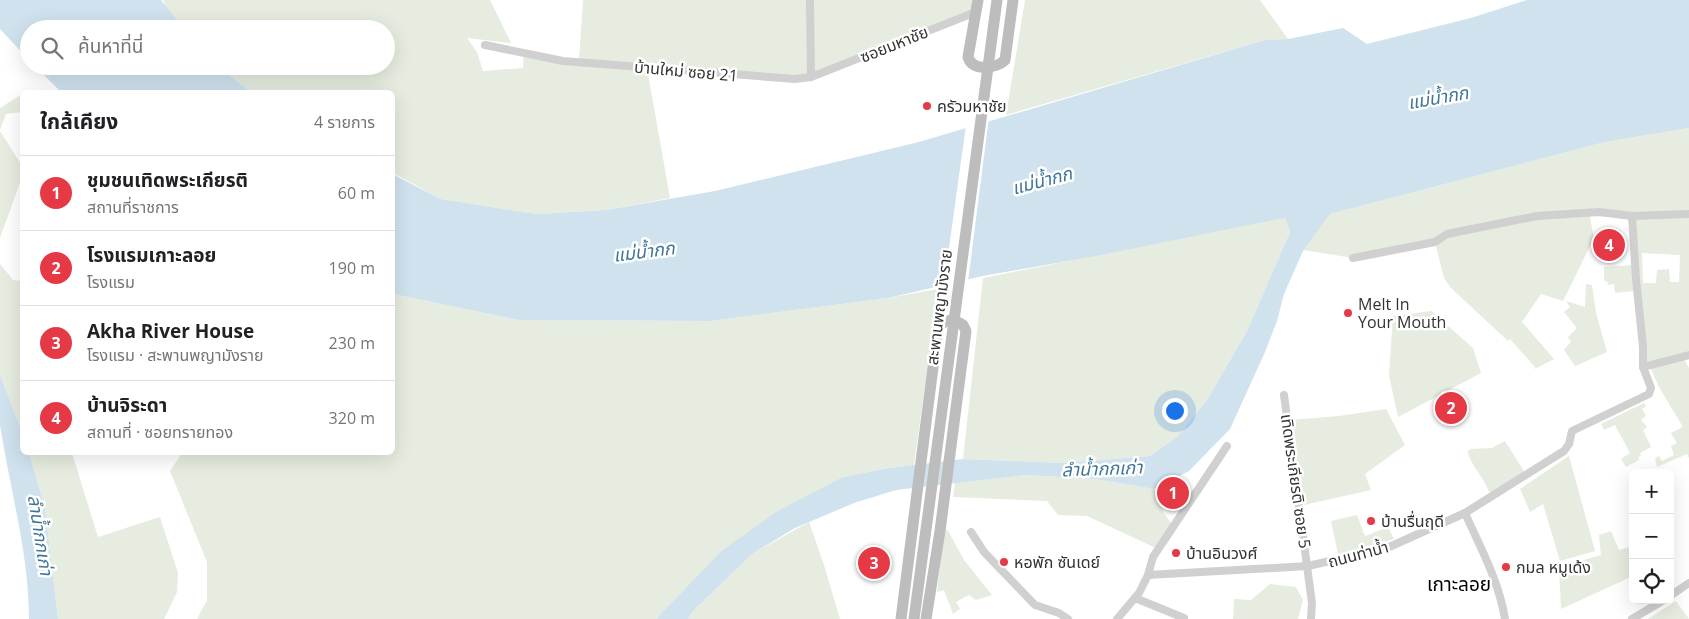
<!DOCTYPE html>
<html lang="th">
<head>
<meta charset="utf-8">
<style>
	body { margin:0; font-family:"Open Sans","Noto Sans Thai",sans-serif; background:#f2f2f2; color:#202124 }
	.controls { position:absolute; right:15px; bottom:15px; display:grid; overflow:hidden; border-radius:8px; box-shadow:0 5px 20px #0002 }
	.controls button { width:45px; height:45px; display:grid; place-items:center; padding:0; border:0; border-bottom:1px solid #e0e0e0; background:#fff; color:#202124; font:25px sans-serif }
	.you { position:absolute; left:1174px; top:410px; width:18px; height:18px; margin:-12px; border:4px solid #fff; border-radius:50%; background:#1a73e8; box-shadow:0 0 0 8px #1a73e833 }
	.badge { display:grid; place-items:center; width:32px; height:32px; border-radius:50%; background:#e63946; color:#fff; font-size:16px; font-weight:700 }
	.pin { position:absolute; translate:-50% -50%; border:2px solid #fff; box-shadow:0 1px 5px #0006 }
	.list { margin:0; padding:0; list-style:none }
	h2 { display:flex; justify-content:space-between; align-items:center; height:65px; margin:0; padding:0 20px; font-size:21px }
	h2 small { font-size:16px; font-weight:400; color:#757577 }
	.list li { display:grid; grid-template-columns:32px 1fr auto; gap:15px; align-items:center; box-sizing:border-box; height:75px; padding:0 20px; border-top:1px solid #e0e0e0 }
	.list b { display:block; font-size:19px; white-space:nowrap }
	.list p { margin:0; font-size:16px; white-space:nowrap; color:#757577 }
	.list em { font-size:16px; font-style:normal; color:#757577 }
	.icon { flex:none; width:28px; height:28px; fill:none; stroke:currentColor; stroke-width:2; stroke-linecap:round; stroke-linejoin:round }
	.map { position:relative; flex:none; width:1689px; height:619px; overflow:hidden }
	.search { position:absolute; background:#fff; box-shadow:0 5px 20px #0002; left:20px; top:20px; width:375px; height:55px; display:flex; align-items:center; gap:12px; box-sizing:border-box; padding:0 18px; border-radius:28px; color:#757577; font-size:19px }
	.panel { position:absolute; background:#fff; box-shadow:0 5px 20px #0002; left:20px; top:90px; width:375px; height:365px; border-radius:8px }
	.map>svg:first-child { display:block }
	.green { fill:#e6ecdf; fill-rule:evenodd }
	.water { fill:#cfe2ee }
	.pier { fill:#fff }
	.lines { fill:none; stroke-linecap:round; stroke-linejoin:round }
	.street { stroke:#d0d0d0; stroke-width:8 }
	.secondary { stroke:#bdbdbd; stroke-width:11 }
	.poi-dot { fill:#e63946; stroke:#fff; stroke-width:2 }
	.labels { text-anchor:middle; stroke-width:5; stroke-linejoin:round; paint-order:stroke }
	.street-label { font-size:16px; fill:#333; stroke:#fff }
	.poi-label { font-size:16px; fill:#333; stroke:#fff; text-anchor:start }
	.water-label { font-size:18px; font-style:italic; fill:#3f7597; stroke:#fff }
	.quarter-label { font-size:19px; fill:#000; stroke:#fff }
</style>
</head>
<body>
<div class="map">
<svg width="1689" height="619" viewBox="0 0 1689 619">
	<rect width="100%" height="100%" fill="#fff"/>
	<g class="green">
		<path d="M163,0H490L511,43L467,38L477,52L483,71L523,68L524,53L647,68L670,198L606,210L536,214L441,199L393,173L392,92H251L218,66H386V29H184L166,7Z"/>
		<path d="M583,0H979L976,12L811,77L579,61Z"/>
		<path d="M1025,0H1260L1288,39L1265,40L1006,115Z"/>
		<path d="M22,94V112L6,114L0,130V108Z"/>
		<path d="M1689,128V355L1643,367L1632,216L1589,213L1594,238L1563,301L1541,294L1522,322L1554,359L1535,369V367L1510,339L1508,341L1450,287L1444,278L1435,242L1353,258L1303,250L1330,214L1605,142ZM1642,253L1680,255L1679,282H1670L1669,269L1657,270L1656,283H1643Z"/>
		<path d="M0,131L22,166V177L0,238Z"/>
		<path d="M1285,218L1290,232L1247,331L1207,400L1177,437L1150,456L1065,463L963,459L983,278Z"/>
		<path d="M0,264L13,280L22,281V432L0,375Z"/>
		<path d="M1632,265L1633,291L1615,293L1614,284L1608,285L1607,281H1604V267Z"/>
		<path d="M1586,284L1592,285L1596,313L1607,352L1575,366L1564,350L1571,342L1568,337L1577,328L1564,312L1570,307L1566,301L1585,307Z"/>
		<path d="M938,289L914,465L889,468L843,477L719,553L656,619H197L207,600V562L170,471L182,453L392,452L393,294L519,320L711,321L888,298Z"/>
		<path d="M1431,311L1473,348L1481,373L1398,417L1389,375L1393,316Z"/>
		<path d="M1684,359L1689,368V458L1687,454L1657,467L1655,458L1659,456L1662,461L1674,455L1671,446L1677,443L1671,433L1683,427L1659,387L1650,367Z"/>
		<path d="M1644,403L1646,406L1642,409L1646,416L1641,420L1647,427L1643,430L1651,447L1640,453L1641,456L1638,457L1639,460L1626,467L1621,459L1630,453L1615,425L1604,430L1601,424Z"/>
		<path d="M1386,409L1405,445L1365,474L1371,490L1304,505L1290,420L1339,416Z"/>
		<path d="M1505,441L1525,473L1496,491L1489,492C1485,478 1468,462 1468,451L1471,449L1492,448Z"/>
		<path d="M29,453H72L98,537L160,517L178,573L177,592L164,619H58L45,508Z"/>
		<path d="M1569,456L1595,551L1560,561L1543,504L1530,512L1520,489Z"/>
		<path d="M1026,475L1095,479L1154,489L1160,498L1163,512L1174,527L1158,549L1087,516L1058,515L1047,501L953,497L955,483Z"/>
		<path d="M1357,515L1365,536L1388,527L1394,539L1338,554L1331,521Z"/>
		<path d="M809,522L824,565L840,619H688L693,611L752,554Z"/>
		<path d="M947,529L964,560L992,595L976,600L969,595L956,602L960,609L953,614L944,590L937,592L944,533Z"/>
		<path d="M1611,531L1619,550L1633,546V576L1561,609L1559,567L1601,555L1599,535Z"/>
		<path d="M1270,584L1296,587L1303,600L1298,619H1233L1234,599L1251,600Z"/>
		<path d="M1676,601L1689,619H1648Z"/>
	</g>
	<g class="water">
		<path d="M0,0H161L184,29H29V60L0,29Z"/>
		<path d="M1527,0H1689V128L1605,142L1330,214L1303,251L1284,294L1277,321L1265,352L1230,429L1189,471L1154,489L1095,479L1026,475L896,490L854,503L795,528L752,554L693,611L688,619H656L719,553L776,512L843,477L889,468L963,459L1065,463L1150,456L1177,437L1207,400L1247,331L1290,232L1285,218L1096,256L983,276L888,298L711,321L519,320L393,294L392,174L441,199L536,214L606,210L715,191L919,142L1265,40L1288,39L1343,28L1367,44L1471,18Z"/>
		<path d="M35,66H218L251,92H61Z"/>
		<path d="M0,375L22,432V452L29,453L45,508L58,619H29C29,554 10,489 0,425C0,409 0,392 0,375Z"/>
	</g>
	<path class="pier" d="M989,117L968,282L945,287L949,248L966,125Z"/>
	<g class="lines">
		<g class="street">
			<path d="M485,45L563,61L795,79L811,77L810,0"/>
			<path d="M811,77L976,12"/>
			<path d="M1353,258L1435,242L1447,234L1537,216L1599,212L1632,216L1689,214"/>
			<path d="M1643,367L1689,355"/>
			<path d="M1284,395L1312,603L1311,619"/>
			<path d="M1465,513C1480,547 1499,581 1505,619"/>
			<path d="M971,532L984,552L1035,605L1059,613L1068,619"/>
			<path d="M1148,575L1153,557L1227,446"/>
			<path d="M1670,596L1689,583"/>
			<path d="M1135,598L1184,618"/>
			<path d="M1117,619L1139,593L1148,575L1308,566L1387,548L1465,513L1564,451L1569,444L1572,431L1649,394L1651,388L1643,367V347L1636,279L1632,216"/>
			<path d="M1632,619L1664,600"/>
		</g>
		<g class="secondary">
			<path d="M978,0L968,57C972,72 996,69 1005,60L1013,0"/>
			<path d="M901,619L938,328C945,318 954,319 963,325L966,331L940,531L926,619"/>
			<path d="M914,619L997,0"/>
		</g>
	</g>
	<g class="poi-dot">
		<circle cx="927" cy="106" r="5"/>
		<circle cx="1348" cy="313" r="5"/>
		<circle cx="1371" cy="521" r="5"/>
		<circle cx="1176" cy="553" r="5"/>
		<circle cx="1004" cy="562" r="5"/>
		<circle cx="1506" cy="567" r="5"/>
	</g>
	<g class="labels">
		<g class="street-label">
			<text transform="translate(894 44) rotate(-22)" y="6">ซอยมหาชัย</text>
			<text transform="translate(686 71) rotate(5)" y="6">บ้านใหม่ ซอย 21</text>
			<text transform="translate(939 307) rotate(-83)" y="6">สะพานพญามังราย</text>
			<text transform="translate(1296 481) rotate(82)" y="6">เทิดพระเกียรติ ซอย 5</text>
			<text transform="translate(1358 554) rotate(-15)" y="6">ถนนท่าน้ำ</text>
		</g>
		<g class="poi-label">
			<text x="937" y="112">ครัวมหาชัย</text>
			<text x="1358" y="310">Melt In<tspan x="1358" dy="18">Your Mouth</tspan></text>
			<text x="1381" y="527">บ้านรื่นฤดี</text>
			<text x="1186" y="559">บ้านอินวงศ์</text>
			<text x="1014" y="568">หอพัก ซันเดย์</text>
			<text x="1516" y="573">กมล หมูเด้ง</text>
		</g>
		<g class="water-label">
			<text transform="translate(1438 98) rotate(-10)" y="6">แม่น้ำกก</text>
			<text transform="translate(1042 181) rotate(-15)" y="6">แม่น้ำกก</text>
			<text transform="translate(644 252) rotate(-7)" y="6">แม่น้ำกก</text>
			<text transform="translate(1102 469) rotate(-2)" y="6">ลำน้ำกกเก่า</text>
			<text transform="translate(40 535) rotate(81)" y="6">ลำน้ำกกเก่า</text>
		</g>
		<g class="quarter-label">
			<text x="1459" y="591">เกาะลอย</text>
		</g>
	</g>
</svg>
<div class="controls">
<button>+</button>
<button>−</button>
<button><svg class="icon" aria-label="locate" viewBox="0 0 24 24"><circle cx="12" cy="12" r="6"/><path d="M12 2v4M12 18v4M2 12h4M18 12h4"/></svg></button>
</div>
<div class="you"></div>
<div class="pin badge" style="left:1173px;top:493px">1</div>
<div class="pin badge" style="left:1451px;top:408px">2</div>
<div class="pin badge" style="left:874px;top:563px">3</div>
<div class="pin badge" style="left:1609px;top:245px">4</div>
<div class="search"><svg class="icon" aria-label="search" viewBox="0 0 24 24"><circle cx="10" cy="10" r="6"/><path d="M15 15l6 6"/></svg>ค้นหาที่นี่</div>
<section class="panel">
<h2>ใกล้เคียง<small>4 รายการ</small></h2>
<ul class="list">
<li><span class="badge">1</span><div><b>ชุมชนเทิดพระเกียรติ</b><p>สถานที่ราชการ</p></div><em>60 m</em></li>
<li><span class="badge">2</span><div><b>โรงแรมเกาะลอย</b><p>โรงแรม</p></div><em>190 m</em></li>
<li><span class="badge">3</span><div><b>Akha River House</b><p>โรงแรม · สะพานพญามังราย</p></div><em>230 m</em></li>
<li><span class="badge">4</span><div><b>บ้านจิระดา</b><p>สถานที่ · ซอยทรายทอง</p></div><em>320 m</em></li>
</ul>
</section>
</div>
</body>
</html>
